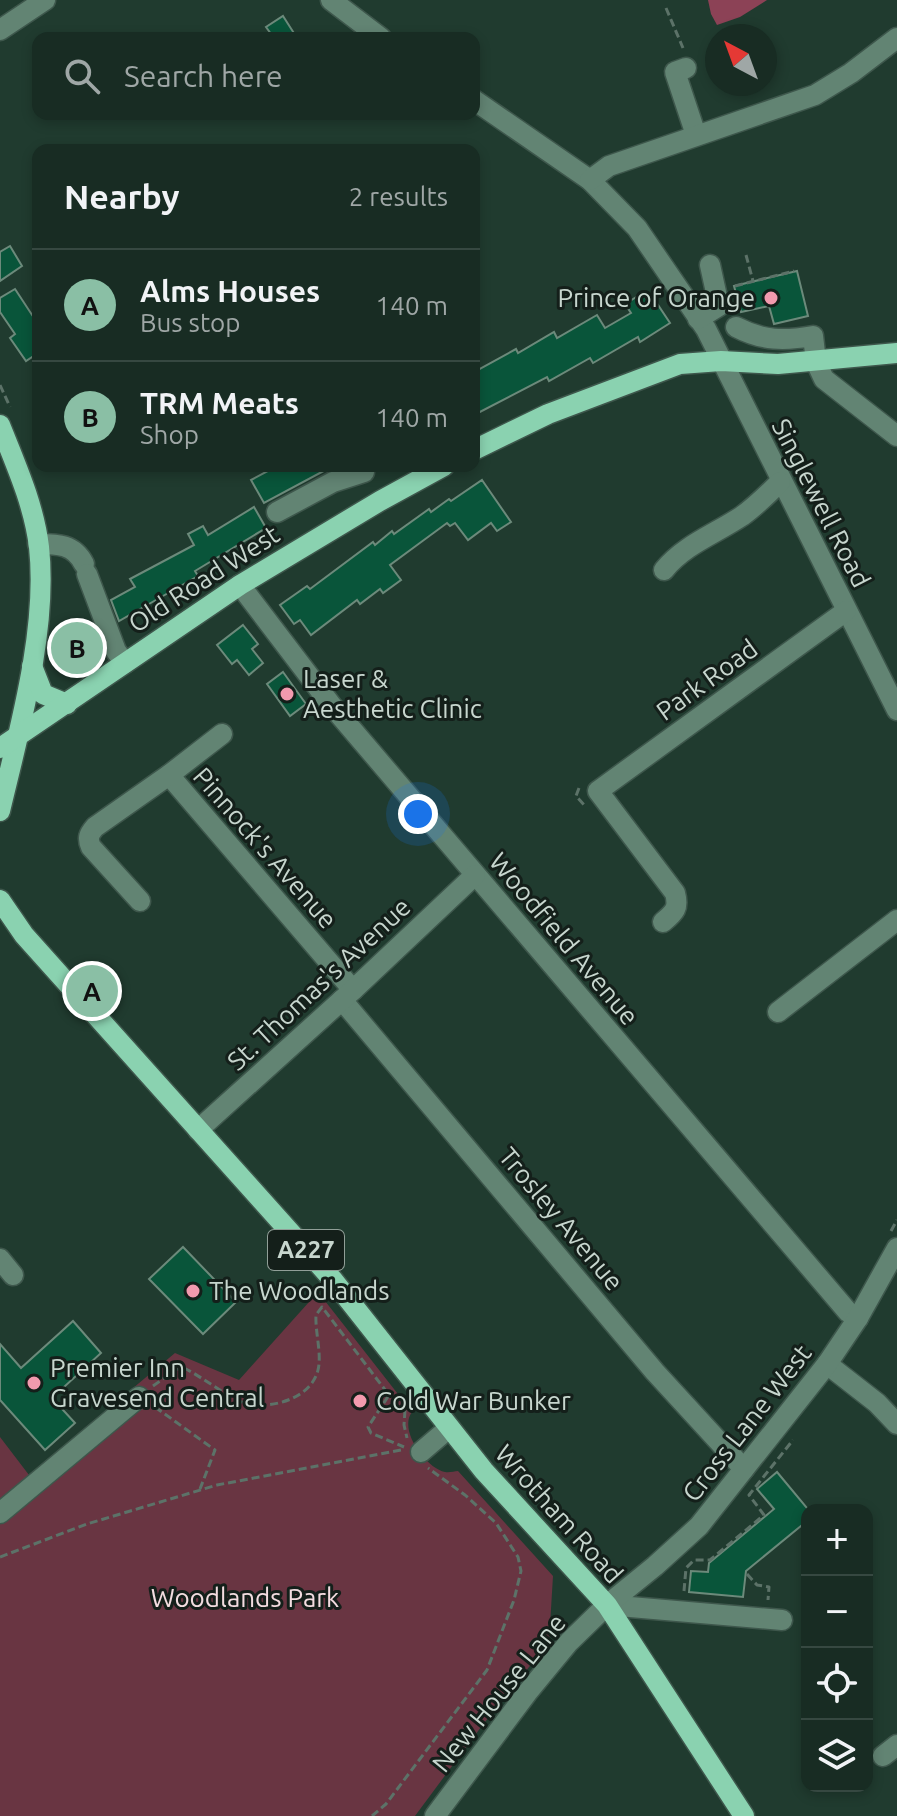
<!DOCTYPE html>
<html lang="en">
<head>
<meta charset="utf-8">
<style>
	body { margin:0; font-family:Ubuntu,sans-serif; background:#21342b; color:#f1f3f6 }
	.controls { position:absolute; right:24px; bottom:24px; display:grid; overflow:hidden; border-radius:16px; box-shadow:0 4px 12px #0003 }
	.controls button { width:72px; height:72px; display:grid; place-items:center; padding:0; border:0; border-bottom:2px solid #364841; background:#182c23; color:#f1f3f6; font:40px sans-serif }
	.compass { position:absolute; left:705px; top:24px; width:72px; height:72px; border-radius:50%; background:#182c23; box-shadow:0 4px 12px #0003; rotate:319deg }
	.you { position:absolute; left:418px; top:814px; width:28px; height:28px; margin:-20px; border:6px solid #fff; border-radius:50%; background:#1a73e8; box-shadow:0 0 0 12px #1a73e833 }
	.badge { display:grid; place-items:center; width:52px; height:52px; border-radius:50%; background:#8abfa5; color:#111; font-size:26px; font-weight:700 }
	.pin { position:absolute; translate:-50% -50%; border:4px solid #fff; box-shadow:0 2px 8px #0006 }
	.list { margin:0; padding:0; list-style:none }
	h2 { display:flex; justify-content:space-between; align-items:center; height:104px; margin:0; padding:0 32px; font-size:34px }
	h2 small { font-size:26px; font-weight:400; color:#9fa7a6 }
	.list li { display:grid; grid-template-columns:52px 1fr auto; gap:24px; align-items:center; box-sizing:border-box; height:112px; padding:0 32px; border-top:2px solid #364841 }
	.list b { display:block; font-size:30px; white-space:nowrap }
	.list p { margin:0; font-size:26px; white-space:nowrap; color:#9fa7a6 }
	.list em { font-size:26px; font-style:normal; color:#9fa7a6 }
	.icon { flex:none; width:44px; height:44px; fill:none; stroke:currentColor; stroke-width:2; stroke-linecap:round; stroke-linejoin:round }
	.map { position:relative; flex:none; width:897px; height:1816px; overflow:hidden }
	.search { position:absolute; background:#182c23; box-shadow:0 4px 12px #0003; left:32px; top:32px; width:448px; height:88px; display:flex; align-items:center; gap:20px; box-sizing:border-box; padding:0 28px; border-radius:16px; color:#9fa7a6; font-size:30px }
	.panel { position:absolute; background:#182c23; box-shadow:0 4px 12px #0003; left:32px; top:144px; width:448px; height:328px; border-radius:16px }
	.map>svg:first-child { display:block }
	.green { fill:#693542 }
	.forest { fill:#8c4256 }
	.building { fill:#09553a; stroke:#6c8a7b; stroke-width:2 }
	.lines { fill:none; stroke-linecap:round; stroke-linejoin:round }
	.minor-casing { stroke:#3e574c; stroke-width:23 }
	.major-casing { stroke:#3e574c; stroke-width:23 }
	.path { stroke:#5c7268; stroke-width:3; stroke-dasharray:8 4; stroke-linecap:butt }
	.minor { stroke:#628473; stroke-width:20 }
	.major { stroke:#8ad2b0; stroke-width:20 }
	.poi-dot { fill:#f29aae; stroke:#141f1a; stroke-width:3 }
	.labels { text-anchor:middle; stroke-width:6; stroke-linejoin:round; paint-order:stroke }
	.shield { fill:#141f1a; stroke:#919f98; stroke-width:2 }
	.shield-label { font-size:24px; font-weight:bold; fill:#c7d6ce }
	.poi-label { font-size:26px; fill:#c7d6ce; stroke:#141f1a; text-anchor:start }
	.street-label { font-size:26px; fill:#c7d6ce; stroke:#141f1a }
	.park-label { font-size:26px; fill:#f3dce0; stroke:#141f1a }
</style>
</head>
<body>
<div class="map">
<svg width="897" height="1816" viewBox="0 0 897 1816">
	<rect width="100%" height="100%" fill="#203b2f"/>
	<path class="green" d="M318,1292L412,1412C398,1430 426,1468 445,1472C450,1473 454,1471 458,1471L553,1576L549,1642L481,1727L415,1816H0V1437L29,1475L175,1353L239,1380Z"/>
	<path class="forest" d="M708,0H767L740,17L717,25L711,14Z"/>
	<g class="building">
		<path d="M283,16L297,38H274L266,27Z"/>
		<path d="M10,246L22,266L0,281V252Z"/>
		<path d="M797,271L808,316L774,324L769,306L741,312L734,286Z"/>
		<path d="M15,289L38,324V353L26,361L10,338L15,334L0,312V298Z"/>
		<path d="M643,293L650,306L656,302L670,323L640,342L638,337L593,363L590,358L549,381L547,377L474,415V372L516,349L518,353L554,332L557,338L597,315L605,328L631,313L625,304Z"/>
		<path d="M277,466H333L264,503L251,480Z"/>
		<path d="M482,480L511,522L497,531L491,523L468,540L455,523L450,526L447,523L390,565L401,580L383,593L380,589L360,604L357,600L311,635L300,620L294,624L280,605L307,586L310,589L373,542L375,545L392,531L394,534L429,509L431,512L449,499L451,501Z"/>
		<path d="M254,507L266,528L195,571L198,576L119,621L111,600L135,587L130,579L194,545L188,534L203,526L208,535Z"/>
		<path d="M243,625L258,644L252,649L263,663L249,675L237,660L232,664L217,645Z"/>
		<path d="M283,672L306,704L290,716L267,684Z"/>
		<path d="M183,1247L236,1302L203,1334L149,1279Z"/>
		<path d="M73,1321L101,1353L52,1398L75,1423L45,1450L0,1400V1344L21,1368Z"/>
		<path d="M777,1472L807,1508V1521L746,1571L743,1597L689,1592L691,1571L708,1572L709,1563L774,1509L757,1489Z"/>
	</g>
	<g class="lines">
		<g class="minor-casing">
			<g id="minor">
				<path d="M331,0L381,38"/>
				<path d="M0,30L45,0"/>
				<path d="M686,68L675,72L696,135"/>
				<path d="M474,100L590,180L637,228L706,329L897,710"/>
				<path d="M590,180L609,166L815,95L851,73L897,38"/>
				<path d="M698,319L719,306L710,265"/>
				<path d="M736,327C763,341 784,341 813,336L816,362L824,379L897,436"/>
				<path d="M277,512L333,482L364,472"/>
				<path d="M38,544C58,544 74,544 84,564"/>
				<path d="M664,570C684,545 715,534 742,516C756,506 768,494 780,482"/>
				<path d="M87,574L116,651L125,663"/>
				<path d="M240,585L332,706L848,1312L858,1318"/>
				<path d="M169,775L353,990"/>
				<path d="M140,901L91,847C87,838 89,834 95,827L169,775L222,734"/>
				<path d="M663,922C675,912 679,908 675,893L598,791L846,611"/>
				<path d="M342,1000L655,1372L744,1469"/>
				<path d="M778,1012L897,920"/>
				<path d="M198,1130L353,990L475,875"/>
				<path d="M0,1259L13,1275"/>
				<path d="M827,1364L877,1403L897,1424"/>
				<path d="M421,1452L449,1428"/>
				<path d="M0,1513L139,1397"/>
				<path d="M607,1605L782,1620"/>
				<path d="M883,1756L897,1745"/>
				<path d="M435,1816L527,1693L569,1642L607,1605L655,1566L699,1526L827,1364L858,1318L897,1248"/>
			</g>
		</g>
		<g class="major-casing">
			<g id="major">
				<path d="M0,425C16,465 34,505 39,547C48,629 19,731 0,811"/>
				<path d="M474,450L548,414L680,364L721,361L778,364L897,353"/>
				<path d="M32,666L43,694L67,704"/>
				<path d="M0,748L240,585L380,501L444,466"/>
				<path d="M0,900L24,935L333,1280L484,1471L607,1605L744,1816"/>
			</g>
		</g>
		<g class="path">
			<path d="M666,8L683,48"/>
			<path d="M746,255L753,281"/>
			<path d="M735,286L794,271"/>
			<path d="M0,385L10,407"/>
			<path d="M579,788L576,796L586,807"/>
			<path d="M891,1231L897,1220"/>
			<path d="M153,1386L177,1369H186C202,1377 232,1400 245,1403C270,1410 311,1399 318,1370C322,1354 315,1332 316,1315L322,1307L389,1395L368,1427L371,1433L404,1447"/>
			<path d="M155,1407L215,1450L200,1489"/>
			<path d="M405,1410L404,1425L407,1438"/>
			<path d="M0,1557L87,1524L217,1485L401,1450"/>
			<path d="M747,1574L757,1585L769,1587L768,1600"/>
			<path d="M684,1591L686,1568L694,1560H710L764,1515L749,1495L793,1440"/>
			<path d="M372,1816L386,1804L487,1670L514,1600L521,1571L518,1557L496,1523L465,1495L428,1468"/>
		</g>
		<use href="#minor" class="minor"/>
		<use href="#major" class="major"/>
	</g>
	<g class="poi-dot">
		<circle cx="771" cy="298" r="8"/>
		<circle cx="287" cy="694" r="8"/>
		<circle cx="193" cy="1291" r="8"/>
		<circle cx="34" cy="1383" r="8"/>
		<circle cx="360" cy="1401" r="8"/>
	</g>
	<g class="labels">
		<rect class="shield" x="268" y="1230" width="76" height="40" rx="6"/>
		<g class="shield-label">
			<text x="306" y="1258">A227</text>
		</g>
		<g class="poi-label">
			<text x="755" y="307" text-anchor="end">Prince of Orange</text>
			<text x="303" y="688">Laser &amp;<tspan x="303" dy="30">Aesthetic Clinic</tspan></text>
			<text x="209" y="1300">The Woodlands</text>
			<text x="50" y="1377">Premier Inn<tspan x="50" dy="30">Gravesend Central</tspan></text>
			<text x="376" y="1410">Cold War Bunker</text>
		</g>
		<g class="street-label">
			<text transform="translate(821 503) rotate(63)" y="9">Singlewell Road</text>
			<text transform="translate(204 579) rotate(-33)" y="9">Old Road West</text>
			<text transform="translate(707 680) rotate(-36)" y="9">Park Road</text>
			<text transform="translate(265 848) rotate(49)" y="9">Pinnock's Avenue</text>
			<text transform="translate(564 939) rotate(50)" y="9">Woodfield Avenue</text>
			<text transform="translate(319 984) rotate(-43)" y="9">St. Thomas's Avenue</text>
			<text transform="translate(561 1219) rotate(50)" y="9">Trosley Avenue</text>
			<text transform="translate(747 1423) rotate(-52)" y="9">Cross Lane West</text>
			<text transform="translate(559 1514) rotate(48)" y="9">Wrotham Road</text>
			<text transform="translate(499 1693) rotate(-51)" y="9">New House Lane</text>
		</g>
		<g class="park-label">
			<text x="245" y="1607">Woodlands Park</text>
		</g>
	</g>
</svg>
<div class="controls">
<button>+</button>
<button>−</button>
<button><svg class="icon" aria-label="locate" viewBox="0 0 24 24"><circle cx="12" cy="12" r="6"/><path d="M12 2v4M12 18v4M2 12h4M18 12h4"/></svg></button>
<button><svg class="icon" aria-label="layers" viewBox="0 0 24 24"><path d="M12 4l9 5-9 5-9-5zM3 14l9 5 9-5"/></svg></button>
</div>
<svg class="compass" viewBox="-18 -18 36 36"><path d="M0-13l5 13h-10z" fill="#e53935"/><path d="M0 13l5-13h-10z" fill="#9fa7a6"/></svg>
<div class="you"></div>
<div class="pin badge" style="left:92px;top:991px">A</div>
<div class="pin badge" style="left:77px;top:648px">B</div>
<div class="search"><svg class="icon" aria-label="search" viewBox="0 0 24 24"><circle cx="10" cy="10" r="6"/><path d="M15 15l6 6"/></svg>Search here</div>
<section class="panel">
<h2>Nearby<small>2 results</small></h2>
<ul class="list">
<li><span class="badge">A</span><div><b>Alms Houses</b><p>Bus stop</p></div><em>140 m</em></li>
<li><span class="badge">B</span><div><b>TRM Meats</b><p>Shop</p></div><em>140 m</em></li>
</ul>
</section>
</div>
</body>
</html>
